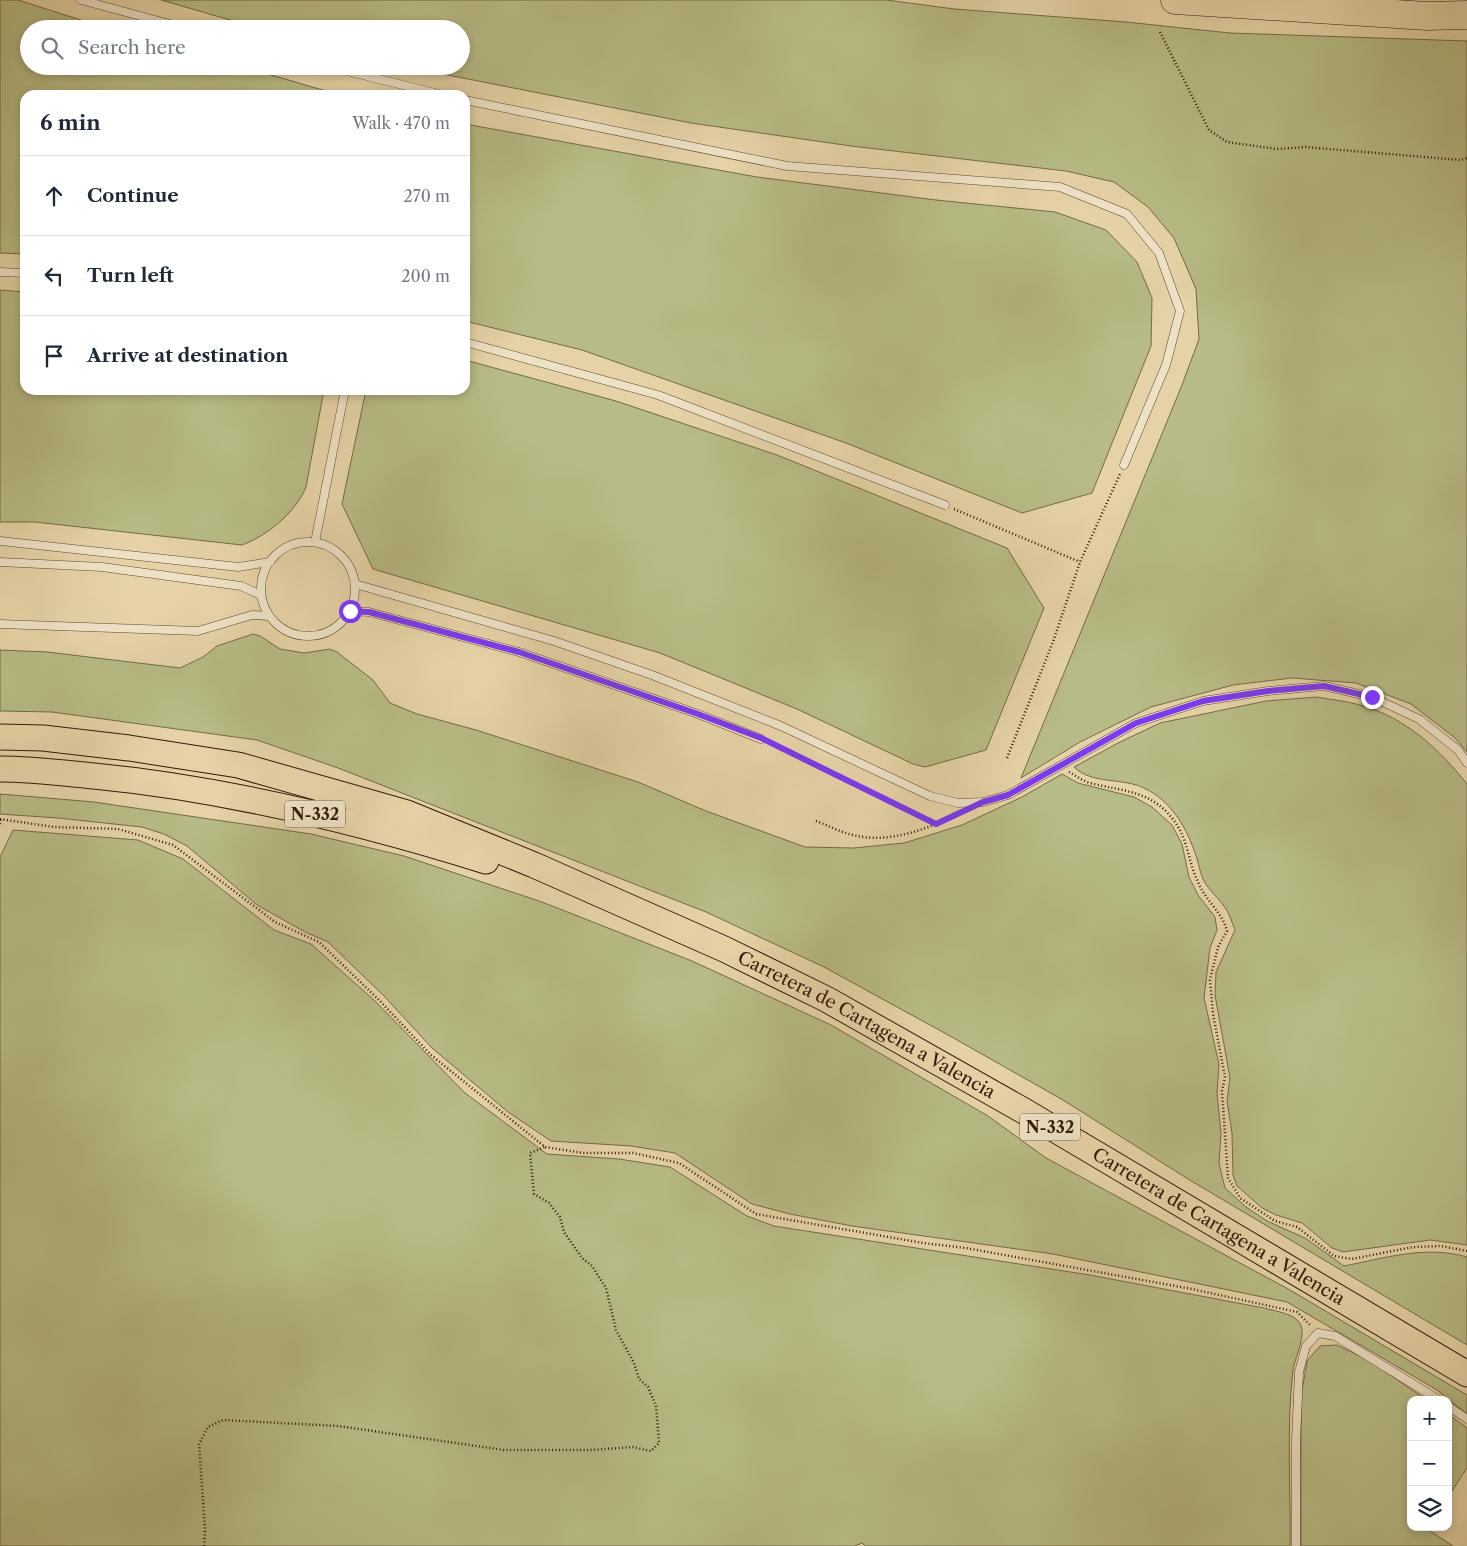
<!DOCTYPE html>
<html lang="en">
<head>
<meta charset="utf-8">
<style>
	body { margin:0; font-family:"Libre Caslon Text",serif; background:#f2f2f3; color:#1f2937 }
	.controls { position:absolute; right:15px; bottom:15px; display:grid; overflow:hidden; border-radius:10px; box-shadow:0 2px 8px #0003 }
	.controls button { width:45px; height:45px; display:grid; place-items:center; padding:0; border:0; border-bottom:1px solid #e0e1e3; background:#fff; color:#1f2937; font:25px sans-serif }
	.stop { position:absolute; width:15px; height:15px; margin:-11px; border:4px solid #7c3aed; border-radius:50%; background:#fff }
	.stop.end { background:#7c3aed; border-color:#fff; box-shadow:0 1px 5px #0008 }
	.list { margin:0; padding:0; list-style:none }
	h2 { display:flex; justify-content:space-between; align-items:center; height:65px; margin:0; padding:0 20px; font-size:21px }
	h2 small { font-size:16px; font-weight:400; color:#747a83 }
	.list li { display:grid; grid-template-columns:32px 1fr auto; gap:15px; align-items:center; box-sizing:border-box; height:80px; padding:0 20px; border-top:1px solid #e0e1e3 }
	.list b { display:block; font-size:19px; white-space:nowrap }
	.list em { font-size:16px; font-style:normal; color:#747a83 }
	.icon { flex:none; width:28px; height:28px; fill:none; stroke:currentColor; stroke-width:2; stroke-linecap:round; stroke-linejoin:round }
	.map { position:relative; flex:none; width:1467px; height:1546px; overflow:hidden }
	.search { position:absolute; background:#fff; box-shadow:0 2px 8px #0003; left:20px; top:20px; width:450px; height:55px; display:flex; align-items:center; gap:12px; box-sizing:border-box; padding:0 18px; border-radius:28px; color:#747a83; font-size:19px }
	.panel { position:absolute; background:#fff; box-shadow:0 2px 8px #0003; left:20px; top:90px; width:450px; height:305px; border-radius:15px }
	.map>svg:first-child { display:block }
	.green { fill:#b7bb85; stroke:#756a46 }
	.lines { fill:none; stroke-linecap:round; stroke-linejoin:round }
	.service-casing { stroke:#60482f; stroke-width:9 }
	.trunk-casing { stroke:#331a07; stroke-width:27 }
	.motorway-casing { stroke:#331a07; stroke-width:29 }
	.path { stroke:#331a07; stroke-width:2.5; stroke-dasharray:1 2.5; stroke-linecap:butt }
	.service { stroke:#eee2c6; stroke-width:8 }
	.trunk { stroke:#e5d3a7; stroke-width:25 }
	.motorway { stroke:#e5d3a7; stroke-width:28 }
	.route { stroke:#7c3aed; stroke-width:6 }
	.labels { text-anchor:middle; stroke-width:4; stroke-linejoin:round; paint-order:stroke }
	.shield { fill:#eee2c6; stroke:#6b5640; stroke-width:1 }
	.shield-label { font-size:16px; font-weight:bold; fill:#331a07 }
	.street-label { font-size:18px; fill:#331a07; stroke:#eee2c6 }
</style>
</head>
<body>
<div class="map">
<svg width="1467" height="1546" viewBox="0 0 1467 1546">
	<rect width="100%" height="100%" fill="#e5d3a7"/>
	<filter id="stains"><feTurbulence type="fractalNoise" baseFrequency=".004" numOctaves="4"/><feColorMatrix values="0 0 0 0 .2 0 0 0 0 .09 0 0 0 0 .02 0 0 0 .5 -.17"/></filter>
	<radialGradient id="worn" r=".72"><stop offset=".6" stop-color="#630" stop-opacity="0"/><stop offset="1" stop-color="#630" stop-opacity=".3"/></radialGradient>
	<g class="green">
		<path d="M0,0H18L109,29H29V66H240L333,93L334,95H25V254L0,253Z"/>
		<path d="M161,0H887L954,9L1126,22L1230,33L1467,41V752L1455,738L1411,704L1356,683L1292,678L1233,685L1151,707L1080,742L1021,778L1182,385L1199,339L1196,289L1174,238L1148,207L1114,182L1066,171L851,146L691,123L402,66H461V29H261Z"/>
		<path d="M465,124L757,177L936,200L1055,212L1106,230L1137,262L1152,298L1151,346L1092,493L1022,513L846,443L582,350L465,321Z"/>
		<path d="M0,290L25,292V390H324L306,487C296,512 267,536 242,545L35,522H0Z"/>
		<path d="M465,360L616,401L777,455L1007,548L1044,608L986,750L925,767L913,764L797,709L660,653L373,569L342,504L366,390H465Z"/>
		<path d="M253,634L260,636L280,649L304,653L330,649L337,652L373,680L390,703L417,714L476,730L638,782L706,811L805,847L854,848L904,843L962,825L1022,797L1062,774L1078,783L1134,797L1152,807L1172,825L1182,844L1189,877L1198,895L1215,917L1217,930L1210,948L1204,998L1219,1064L1217,1094L1221,1133L1219,1163L1225,1188L1246,1207L1267,1221L1305,1238L1344,1266C1385,1258 1426,1245 1467,1257V1345L1188,1179L1063,1100L950,1036L824,967L706,912L338,768L257,740L52,712L0,711V650L47,652L180,668L203,657L217,646Z"/>
		<path d="M1317,697C1332,700 1348,701 1363,706C1406,718 1440,750 1467,784V1245L1430,1240L1343,1252L1332,1248L1302,1223L1276,1215L1262,1208L1237,1186L1233,1175L1232,1133L1227,1101L1230,1078L1215,995L1216,972L1235,930C1232,923 1230,915 1226,909C1219,898 1209,891 1203,879C1199,870 1198,859 1194,850C1185,825 1170,801 1146,789C1124,777 1092,785 1074,767L1118,743L1160,723L1266,701Z"/>
		<path d="M0,794L94,802L311,834L404,856L542,902L692,961L831,1025L988,1116L1046,1158L1290,1290L1467,1395V1414L1437,1390L1287,1302L1053,1254L852,1226L790,1214L752,1204L675,1153L631,1146L551,1141L508,1112L432,1048L384,996L328,942L305,932L257,905L187,846L164,834L142,827L58,818L0,814Z"/>
		<path d="M13,830L138,840L183,859L274,930L311,944L374,1000L465,1093L547,1154L619,1159L670,1167L747,1216L774,1226L1090,1275L1264,1308C1274,1311 1292,1313 1299,1322C1308,1334 1295,1356 1293,1370C1286,1428 1291,1488 1290,1546H865L862,1543L855,1546H0V857Z"/>
		<path d="M1337,1345L1368,1360L1427,1400H1411V1527H1428L1427,1529L1453,1546H1301V1397L1307,1361L1320,1346Z"/>
		<path d="M1448,1414L1467,1428V1468L1448,1497Z"/>
	</g>
	<g class="lines">
		<g class="service-casing">
			<g id="service">
				<path d="M81,0L188,29"/>
				<path d="M327,66L443,95"/>
				<path d="M465,100L787,166L1060,187L1127,214L1159,253L1180,311L1166,365L1124,465"/>
				<path d="M0,272L25,273"/>
				<path d="M465,342L658,395L945,505"/>
				<path d="M0,541L238,567L270,562"/>
				<circle cx="308" cy="589" r="47"/>
				<path d="M315,542L345,390"/>
				<path d="M0,562L102,567L241,586L261,595"/>
				<path d="M355,584L554,641L652,675L781,726L930,796L958,803L983,802L1008,795L1136,723L1203,701L1268,691L1324,686L1372,697L1419,719L1458,750L1467,763"/>
				<path d="M350,611L369,612L519,652L698,714L761,739"/>
				<path d="M0,624L198,631L252,615L269,616"/>
				<path d="M1448,1406L1467,1419"/>
				<path d="M1296,1546V1441L1299,1372L1306,1346L1318,1333L1335,1336L1439,1400"/>
			</g>
		</g>
		<g class="trunk-casing">
			<g id="trunk">
				<path id="s1" d="M0,737L43,738L129,748L238,765L407,813L534,865L724,949L826,999L1024,1111L1467,1374"/>
				<path d="M0,769C31,769 63,773 94,776C228,789 358,821 486,861"/>
			</g>
		</g>
		<g class="motorway-casing">
			<path id="motorway" d="M1175,0L1427,16L1467,15"/>
		</g>
		<g class="path">
			<path d="M1160,32L1209,130L1227,142L1277,149L1305,147L1461,160L1467,158"/>
			<path d="M954,509L1080,562"/>
			<path d="M772,744L936,824"/>
			<path d="M1007,758L1053,642L1080,562L1120,474"/>
			<path d="M1069,772C1076,776 1083,781 1090,783C1125,792 1154,790 1177,825C1188,842 1189,864 1198,882C1205,900 1222,912 1227,931L1218,947L1210,980L1213,1014L1225,1077L1222,1091L1228,1178L1240,1198L1275,1221L1297,1227L1334,1256L1352,1259L1413,1247L1441,1246L1467,1251"/>
			<path d="M0,819L54,827L118,829L173,845L275,922L319,942L379,1000L431,1055L545,1147L583,1153H633L679,1163L756,1214L923,1243L966,1248L1192,1289L1297,1312L1310,1325"/>
			<path d="M816,821C827,825 838,831 849,834C886,845 924,830 957,815"/>
			<path d="M0,824L1,819"/>
			<path d="M204,1546L205,1529L199,1444L208,1427L223,1420L338,1426L504,1450H592L633,1447L651,1451L659,1443L656,1406L648,1387L639,1379L634,1363L616,1330L606,1288L592,1266L582,1258L564,1232L560,1217L549,1203L534,1194L530,1153L545,1147"/>
		</g>
		<use href="#service" class="service"/>
		<use href="#trunk" class="trunk"/>
		<use href="#motorway" class="motorway"/>
	</g>
	<g class="lines">
		<path class="route" d="M350,611L369,612L519,652L698,714L761,738L936,824L983,802L1008,795L1136,723L1203,701L1268,691L1324,686L1372,697"/>
	</g>
	<g class="labels">
		<g class="shield">
			<rect x="285" y="800.5" width="60" height="27" rx="4"/>
			<rect x="1020" y="1113.5" width="60" height="27" rx="4"/>
		</g>
		<g class="shield-label">
			<text x="315" y="820">N-332</text>
			<text x="1050" y="1133">N-332</text>
		</g>
		<g class="street-label">
			<text dy="6" stroke="none"><textPath href="#s1" startOffset="922">Carretera de Cartagena a Valencia</textPath></text>
			<text dy="6" stroke="none"><textPath href="#s1" startOffset="1328">Carretera de Cartagena a Valencia</textPath></text>
		</g>
	</g>
	<rect width="100%" height="100%" filter="url(#stains)"/>
	<rect width="100%" height="100%" fill="url(#worn)"/>
</svg>
<div class="controls">
<button>+</button>
<button>−</button>
<button><svg class="icon" aria-label="layers" viewBox="0 0 24 24"><path d="M12 4l9 5-9 5-9-5zM3 14l9 5 9-5"/></svg></button>
</div>
<div class="stop" style="left:350px;top:611px"></div>
<div class="stop end" style="left:1372px;top:697px"></div>
<div class="search"><svg class="icon" aria-label="search" viewBox="0 0 24 24"><circle cx="10" cy="10" r="6"/><path d="M15 15l6 6"/></svg>Search here</div>
<section class="panel">
<h2>6 min<small>Walk · 470 m</small></h2>
<ul class="list">
<li><svg class="icon" aria-label="ahead" viewBox="0 0 24 24"><path d="M12 20V5M6 11l6-6 6 6"/></svg><div><b>Continue</b></div><em>270 m</em></li>
<li><svg class="icon" aria-label="left" viewBox="0 0 24 24"><path d="M17 20v-9H6M10 6l-5 5 5 5"/></svg><div><b>Turn left</b></div><em>200 m</em></li>
<li><svg class="icon" aria-label="arrive" viewBox="0 0 24 24"><path d="M6 21V4h12l-3 4 3 4H6"/></svg><div><b>Arrive at destination</b></div></li>
</ul>
</section>
</div>
</body>
</html>
